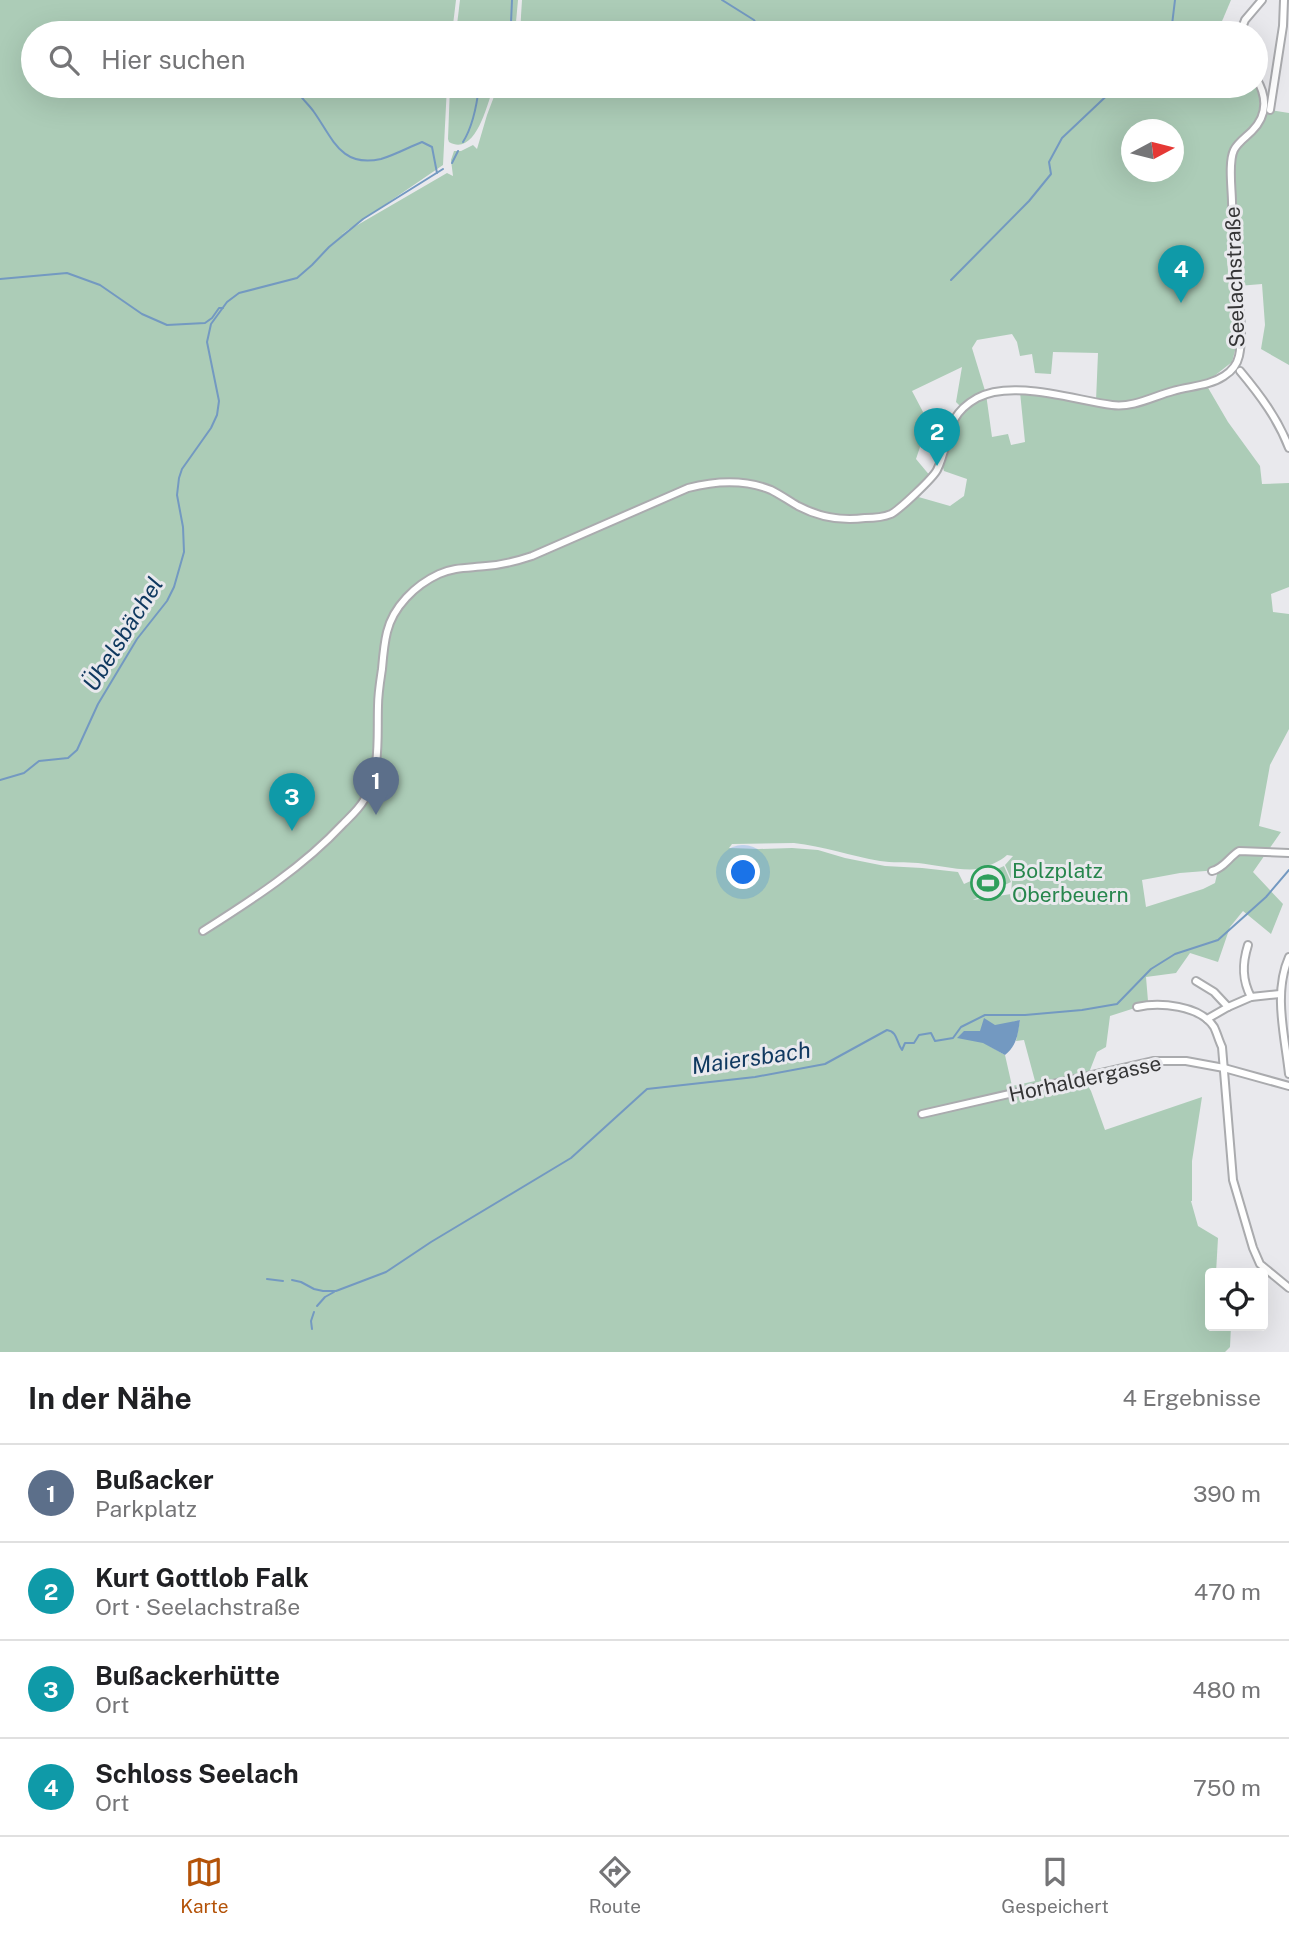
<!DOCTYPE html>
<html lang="de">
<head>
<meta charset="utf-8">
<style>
	body { margin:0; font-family:"Public Sans",sans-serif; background:#f6f6f6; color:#202124 }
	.controls { position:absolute; right:21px; bottom:21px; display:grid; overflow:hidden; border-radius:7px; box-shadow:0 7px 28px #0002 }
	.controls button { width:63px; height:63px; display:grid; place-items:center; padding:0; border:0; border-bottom:2px solid #e0e0e0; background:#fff; color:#202124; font:35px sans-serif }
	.compass { position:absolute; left:1121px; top:119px; width:63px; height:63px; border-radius:50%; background:#fff; box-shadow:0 7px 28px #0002; rotate:83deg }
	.you { position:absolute; left:744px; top:873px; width:24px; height:24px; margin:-18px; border:5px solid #fff; border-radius:50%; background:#1a73e8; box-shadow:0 0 0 10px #1a73e833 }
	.badge { display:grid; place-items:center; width:46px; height:46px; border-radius:50%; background:#b45309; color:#fff; font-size:23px; font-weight:700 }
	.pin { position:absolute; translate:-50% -58px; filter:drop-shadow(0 2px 4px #0008) }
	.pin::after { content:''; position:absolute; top:37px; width:24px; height:21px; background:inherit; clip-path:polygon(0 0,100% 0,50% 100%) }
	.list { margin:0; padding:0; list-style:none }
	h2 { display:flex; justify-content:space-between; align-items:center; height:91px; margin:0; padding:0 28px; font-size:30px }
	h2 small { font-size:23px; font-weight:400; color:#757577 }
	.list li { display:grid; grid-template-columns:46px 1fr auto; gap:21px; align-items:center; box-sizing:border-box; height:98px; padding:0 28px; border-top:2px solid #e0e0e0 }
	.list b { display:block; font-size:26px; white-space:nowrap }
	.list p { margin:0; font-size:23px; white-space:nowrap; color:#757577 }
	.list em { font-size:23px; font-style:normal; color:#757577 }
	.icon { flex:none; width:38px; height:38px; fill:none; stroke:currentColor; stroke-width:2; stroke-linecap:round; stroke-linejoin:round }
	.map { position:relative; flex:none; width:1289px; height:1352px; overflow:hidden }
	.search { position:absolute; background:#fff; box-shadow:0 7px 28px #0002; left:21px; right:21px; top:21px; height:77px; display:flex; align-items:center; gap:18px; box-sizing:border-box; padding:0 24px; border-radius:38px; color:#757577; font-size:26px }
	.sheet { height:483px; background:#fff }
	nav { display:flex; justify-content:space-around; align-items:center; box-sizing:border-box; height:98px; border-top:2px solid #e0e0e0; background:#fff; font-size:19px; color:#757577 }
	nav a { display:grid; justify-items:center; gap:4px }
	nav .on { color:#b45309 }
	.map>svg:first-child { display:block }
	.green { fill:#acccb7; fill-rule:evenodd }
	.water { fill:#7399c1 }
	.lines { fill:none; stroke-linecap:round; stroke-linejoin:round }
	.stream { stroke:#7399c1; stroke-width:2 }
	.street-casing { stroke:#aaabae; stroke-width:10 }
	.street { stroke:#fff; stroke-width:6 }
	.labels { text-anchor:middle; stroke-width:6; stroke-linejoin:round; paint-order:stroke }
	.street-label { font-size:21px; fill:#353536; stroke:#e9e9ed }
	.leisure-label { font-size:21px; fill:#27864d; stroke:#e9e9ed; text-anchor:start }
	.water-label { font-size:23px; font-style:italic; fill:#103960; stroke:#e9e9ed }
</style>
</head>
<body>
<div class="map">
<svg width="1289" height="1352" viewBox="0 0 1289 1352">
	<rect width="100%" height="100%" fill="#e9e9ed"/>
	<g class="green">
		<path d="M0,0H456L452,33H33V86H447L443,165L342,234L447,173L453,176L451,160L454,151H461L473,145L477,149L487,115L498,86H1256V77L1269,96L1270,110L1289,113V365L1261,349L1265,325L1262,284L1238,286L1236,246L1226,251L1236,347L1232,362L1213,377L1128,403L1099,402L1117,409L1202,382L1204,388L1207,386L1228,422L1260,466L1262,484L1289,483V587L1271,594L1273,612L1289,614V729L1270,765L1259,826L1281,832L1253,872L1283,904L1271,934L1243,911L1230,927L1218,962L1190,953L1176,973L1146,977L1148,1001L1138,1007L1110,1016L1106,1047L1097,1052L1090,1070L1083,1078L1091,1091L1105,1130L1202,1097L1192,1161V1201H1191L1198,1226L1218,1238L1216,1273H1210V1326H1231L1230,1347L1225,1352H0ZM1132,130H1174V172H1132ZM1012,334L1017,342L1020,356L1032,354L1035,373L1051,374L1053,352L1098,353L1096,401L1020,392L1025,442L1011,445L1008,434L992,437L986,394L972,348L977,340ZM962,367L956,402L960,406C951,425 937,450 944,471L967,479L964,496L950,506L915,496L931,477L916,459L922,441L932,429L912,391ZM794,843C823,846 851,856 880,861C892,863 905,862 918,863C936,865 960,871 978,869C987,867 1001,861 1007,855L1013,856L1005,865L1012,881L1011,894L973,900L1011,882L1004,866L964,884L958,872L922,868L885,866L845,858L818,850L792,848L759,849L729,848L732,844ZM1218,870L1215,883L1203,889L1146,907L1142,880L1180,873ZM1020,1020L1016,1041L1024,1040L1035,1081L1012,1086L1005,1055L964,1031H981Z"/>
		<path d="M460,0H518L515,33H456Z"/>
		<path d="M522,0H1231L1217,33H520Z"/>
		<path d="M450,86H494C487,104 476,157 449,142L448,139Z"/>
	</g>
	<path class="water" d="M984,1018L995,1025L1020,1020C1018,1033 1017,1046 1005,1055L983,1043L957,1038L964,1031H980Z"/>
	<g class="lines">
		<g class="stream">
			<path d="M722,0L754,20L762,33"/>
			<path d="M507,33L511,23L512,0"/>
			<path d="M1171,33L1175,0"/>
			<path d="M300,95C304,101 310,106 314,112C333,139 341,168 381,159C395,155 409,147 422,142L432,147L437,173"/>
			<path d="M463,142C473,126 477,104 479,86"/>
			<path d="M452,163L458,151"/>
			<path d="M0,279L67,273L100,285L142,314L167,325L205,323L212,318L219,308H223"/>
			<path d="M951,280L1029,201L1051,174L1049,162L1062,138L1117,86"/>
			<path d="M0,780L24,773L39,761L68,758L77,750L98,704L137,639L167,601L174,587L184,552L183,527L177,495L179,478L182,469L211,428L217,415L219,401L207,342L211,324L227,302L239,293L297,278L312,265L329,247L363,219L443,169"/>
			<path d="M267,1279L283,1281"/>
			<path d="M292,1280L301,1282L314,1289L323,1291H336L386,1272L431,1242L571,1158L647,1089L755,1077L825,1064L887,1030C898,1032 896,1042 902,1050L905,1043H914L919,1035L931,1033L935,1041L953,1038L961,1027L985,1015H1025L1082,1010L1117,1004L1151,969L1175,954L1218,940L1266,897L1289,870"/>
			<path d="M317,1306L325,1297L334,1292"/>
			<path d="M312,1329L311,1321L314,1312"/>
		</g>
		<g class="street-casing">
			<g id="street">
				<path d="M1240,33L1245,20L1262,0"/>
				<path d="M1270,110L1283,26L1284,0"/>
				<path d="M1240,371C1260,395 1278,419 1289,448"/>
				<path d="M1212,871C1224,868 1229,857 1239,851L1289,853"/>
				<path d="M203,931C252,900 303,867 343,824C350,817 359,809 364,800C381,770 377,739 378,706C378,694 380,682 382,669C383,657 384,644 387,632C393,607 415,585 439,574C454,567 469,568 486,566C502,565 517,561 532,556L688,488C715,481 744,479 771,490C781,495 789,501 798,506C819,517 843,521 865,518C873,518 884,517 891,514C899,510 933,478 937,470C951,442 943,417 977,398C1012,379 1074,400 1112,405C1133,408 1154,396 1173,391C1190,386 1209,386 1224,376C1232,371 1237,365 1239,356C1243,337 1240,316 1239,298C1236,266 1233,234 1232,202C1232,189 1228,162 1234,150C1238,142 1246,137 1252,131C1268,115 1267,96 1256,78"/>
				<path d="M1248,945C1242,964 1242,980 1251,997"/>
				<path d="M1289,957C1273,993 1285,1036 1289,1074"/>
				<path d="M1196,981L1214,992L1228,1007"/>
				<path d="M1137,1007C1159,1002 1200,1005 1214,1027C1217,1033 1219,1041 1222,1047L1233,1180L1253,1248L1260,1264L1289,1288"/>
				<path d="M1207,1019L1228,1007L1251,997L1280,994"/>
				<path d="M922,1114L1153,1061H1186L1224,1068L1289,1086"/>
			</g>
		</g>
		<use href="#street" class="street"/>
	</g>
	<defs>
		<g id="stadium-ring" transform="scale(1.75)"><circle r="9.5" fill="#e9e9ed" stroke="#2e9e5b" stroke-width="1.5"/><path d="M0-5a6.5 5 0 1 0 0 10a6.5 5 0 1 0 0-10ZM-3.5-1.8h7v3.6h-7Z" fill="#2e9e5b"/></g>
	</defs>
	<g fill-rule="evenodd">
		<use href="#stadium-ring" x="988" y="883"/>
	</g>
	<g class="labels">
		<g class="street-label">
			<text transform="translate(1235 277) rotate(-92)" y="7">Seelachstraße</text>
			<text transform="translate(1085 1079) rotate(-12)" y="7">Horhaldergasse</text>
		</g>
		<g class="leisure-label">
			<text x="1012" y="878">Bolzplatz<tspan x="1012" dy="24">Oberbeuern</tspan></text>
		</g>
		<g class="water-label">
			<text transform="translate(123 634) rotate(-58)" y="8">Übelsbächel</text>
			<text transform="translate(751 1058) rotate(-8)" y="8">Maiersbach</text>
		</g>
	</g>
</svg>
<div class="controls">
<button><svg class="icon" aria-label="locate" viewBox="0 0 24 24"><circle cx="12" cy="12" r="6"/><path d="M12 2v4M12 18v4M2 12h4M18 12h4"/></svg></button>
</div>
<svg class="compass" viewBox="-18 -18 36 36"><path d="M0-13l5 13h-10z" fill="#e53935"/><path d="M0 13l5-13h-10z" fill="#757577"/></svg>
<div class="you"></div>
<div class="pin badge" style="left:376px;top:815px;background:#5c6f8a">1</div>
<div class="pin badge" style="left:937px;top:466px;background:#0f9aa8">2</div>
<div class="pin badge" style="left:292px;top:831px;background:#0f9aa8">3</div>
<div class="pin badge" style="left:1181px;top:303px;background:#0f9aa8">4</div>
<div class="search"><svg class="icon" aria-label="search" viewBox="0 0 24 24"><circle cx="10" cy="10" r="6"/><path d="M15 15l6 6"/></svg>Hier suchen</div>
</div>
<section class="sheet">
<h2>In der Nähe<small>4 Ergebnisse</small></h2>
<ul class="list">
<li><span class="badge" style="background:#5c6f8a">1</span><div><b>Bußacker</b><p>Parkplatz</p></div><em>390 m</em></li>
<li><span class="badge" style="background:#0f9aa8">2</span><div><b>Kurt Gottlob Falk</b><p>Ort · Seelachstraße</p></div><em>470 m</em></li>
<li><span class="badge" style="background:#0f9aa8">3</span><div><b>Bußackerhütte</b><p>Ort</p></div><em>480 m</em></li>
<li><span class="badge" style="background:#0f9aa8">4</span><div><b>Schloss Seelach</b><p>Ort</p></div><em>750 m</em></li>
</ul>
</section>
<nav>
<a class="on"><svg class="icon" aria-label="map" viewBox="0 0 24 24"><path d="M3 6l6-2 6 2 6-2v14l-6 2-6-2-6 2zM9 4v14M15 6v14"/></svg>Karte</a>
<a><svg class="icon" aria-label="directions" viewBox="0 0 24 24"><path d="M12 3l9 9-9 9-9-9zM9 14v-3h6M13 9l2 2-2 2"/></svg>Route</a>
<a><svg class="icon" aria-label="saved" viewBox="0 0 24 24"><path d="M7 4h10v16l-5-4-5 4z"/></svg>Gespeichert</a>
</nav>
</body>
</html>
